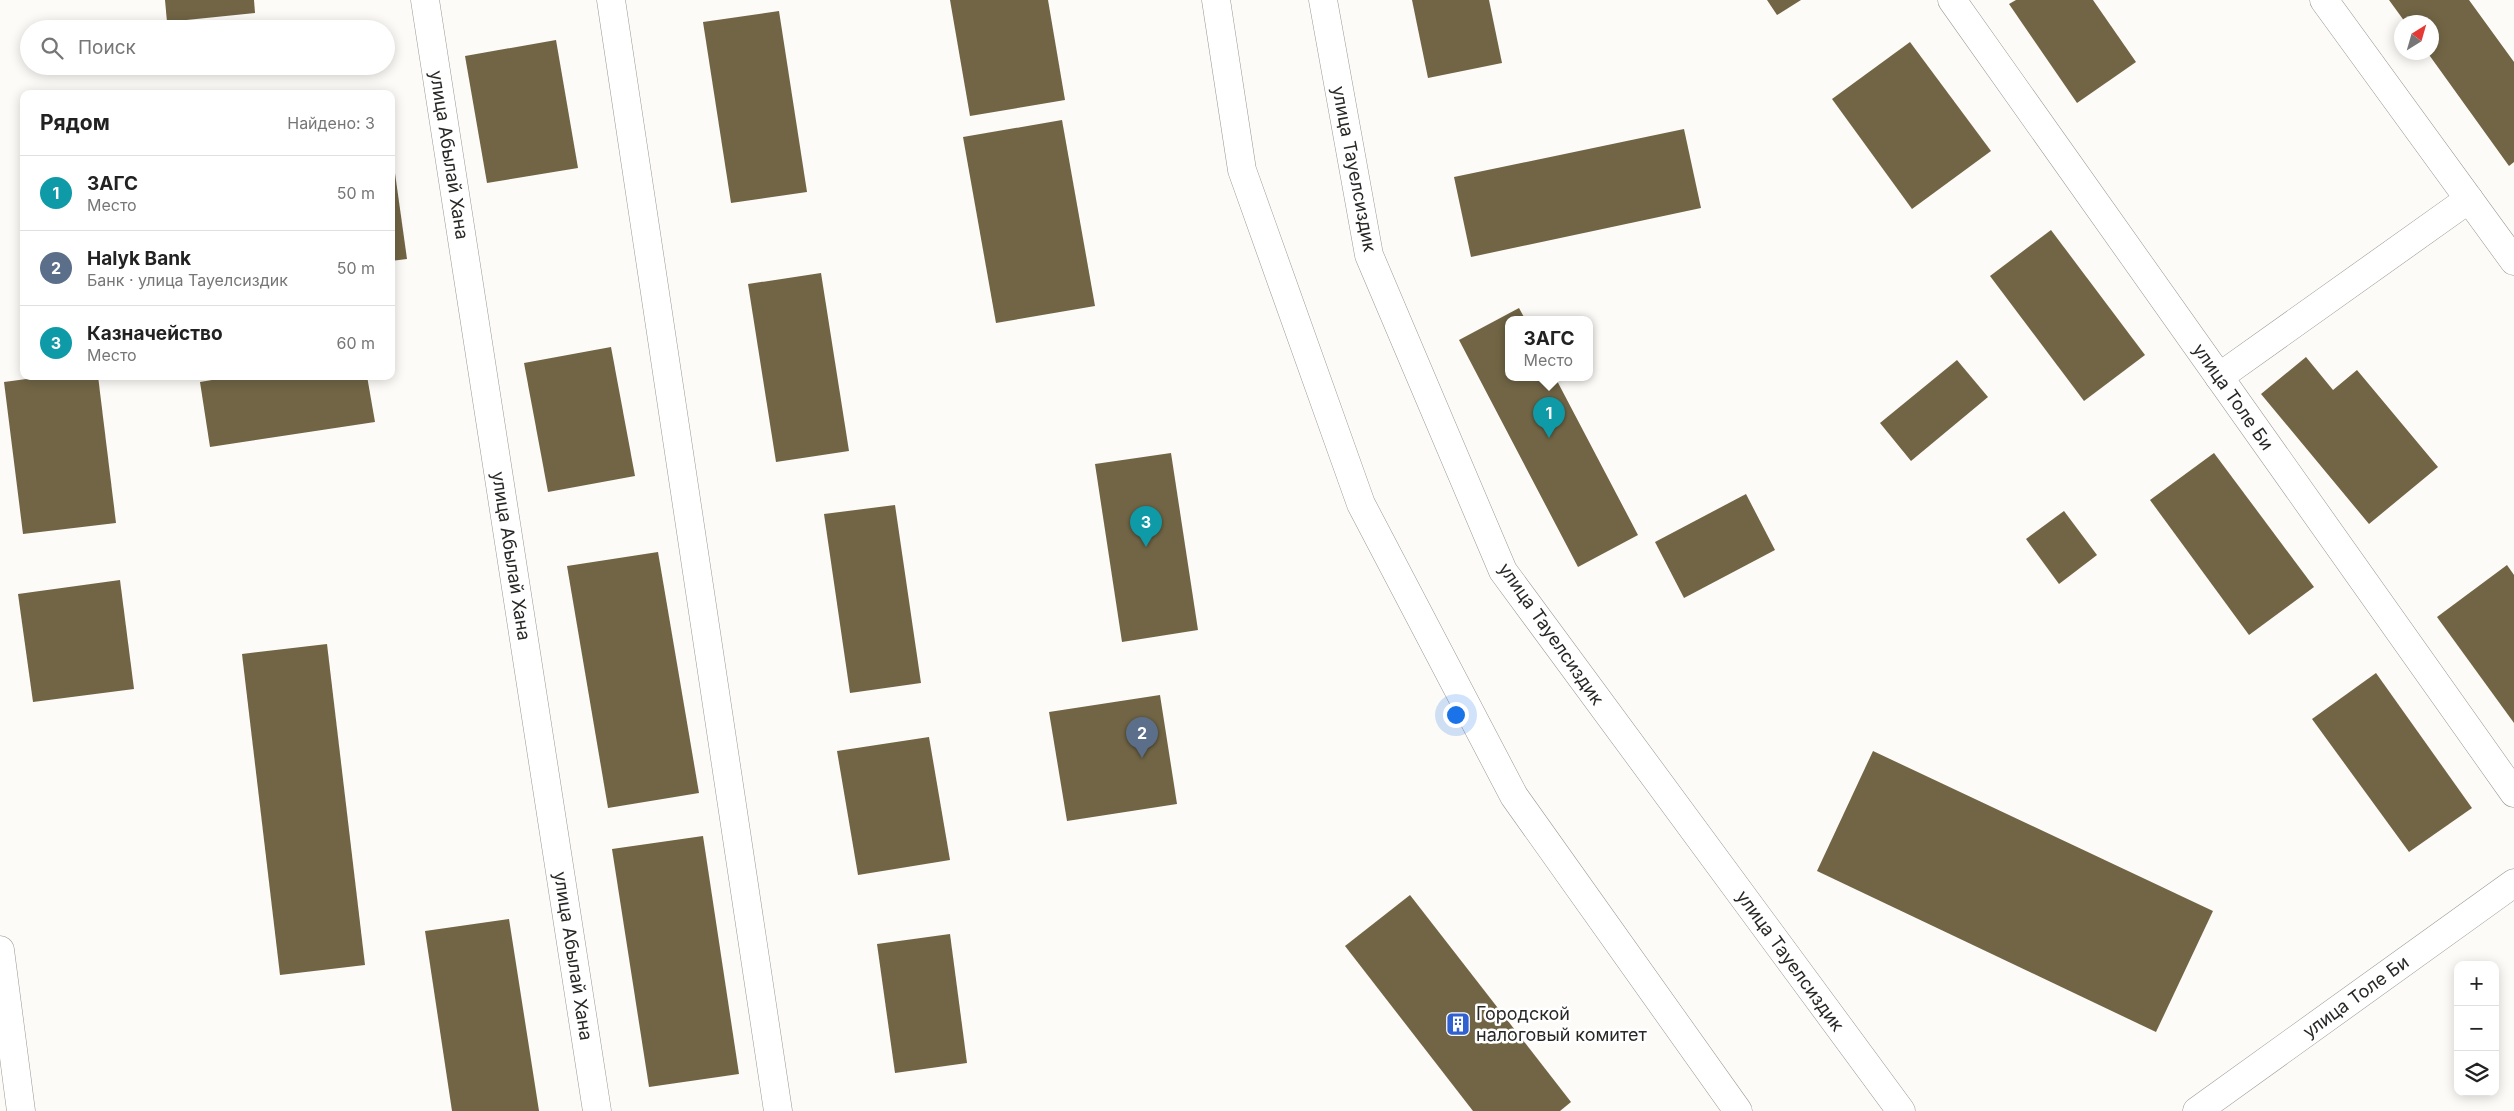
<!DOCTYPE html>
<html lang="ru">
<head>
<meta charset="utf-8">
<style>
	body { margin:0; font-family:Inter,sans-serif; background:#f2f2f2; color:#222 }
	.controls { position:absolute; right:15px; bottom:15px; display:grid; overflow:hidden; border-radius:10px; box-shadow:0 2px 12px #0003 }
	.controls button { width:45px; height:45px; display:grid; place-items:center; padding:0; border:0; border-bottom:1px solid #e0e0e0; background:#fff; color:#222; font:25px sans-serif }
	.compass { position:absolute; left:2394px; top:15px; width:45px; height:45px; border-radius:50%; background:#fff; box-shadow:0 2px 12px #0003; rotate:37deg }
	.you { position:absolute; left:1455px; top:714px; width:18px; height:18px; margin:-12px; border:4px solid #fff; border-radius:50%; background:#1a73e8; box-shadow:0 0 0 8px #1a73e833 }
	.badge { display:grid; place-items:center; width:32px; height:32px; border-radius:50%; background:#7c3aed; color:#fff; font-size:16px; font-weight:700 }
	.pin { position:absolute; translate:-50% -41px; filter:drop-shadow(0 1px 2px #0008) }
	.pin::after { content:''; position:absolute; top:26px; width:18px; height:15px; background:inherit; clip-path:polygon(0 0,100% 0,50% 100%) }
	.popup { position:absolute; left:1505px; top:316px; width:88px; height:65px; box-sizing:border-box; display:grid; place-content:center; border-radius:10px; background:#fff; filter:drop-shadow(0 1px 4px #0005); font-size:16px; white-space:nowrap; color:#767676 }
	.popup b { font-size:19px; color:#222 }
	.popup::after { content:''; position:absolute; left:50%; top:100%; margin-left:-10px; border:10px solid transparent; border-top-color:#fff }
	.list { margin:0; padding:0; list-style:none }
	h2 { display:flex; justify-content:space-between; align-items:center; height:65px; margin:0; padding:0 20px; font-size:21px }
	h2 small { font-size:16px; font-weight:400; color:#767676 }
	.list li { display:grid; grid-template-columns:32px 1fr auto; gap:15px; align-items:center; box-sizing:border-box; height:75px; padding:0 20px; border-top:1px solid #e0e0e0 }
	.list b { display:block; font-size:19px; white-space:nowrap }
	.list p { margin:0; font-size:16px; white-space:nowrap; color:#767676 }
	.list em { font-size:16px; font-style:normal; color:#767676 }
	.icon { flex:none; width:28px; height:28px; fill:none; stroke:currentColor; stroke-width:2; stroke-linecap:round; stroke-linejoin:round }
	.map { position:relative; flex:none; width:2514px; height:1111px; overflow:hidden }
	.search { position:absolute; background:#fff; box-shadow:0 2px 12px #0003; left:20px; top:20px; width:375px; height:55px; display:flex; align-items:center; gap:12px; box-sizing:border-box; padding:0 18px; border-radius:28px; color:#767676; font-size:19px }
	.panel { position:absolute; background:#fff; box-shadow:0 2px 12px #0003; left:20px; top:90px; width:375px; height:290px; border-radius:10px }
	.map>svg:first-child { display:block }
	.building { fill:#716545 }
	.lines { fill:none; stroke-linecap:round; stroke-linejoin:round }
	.minor-casing { stroke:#999894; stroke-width:29 }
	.minor { stroke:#fff; stroke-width:28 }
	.labels { text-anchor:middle; stroke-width:5; stroke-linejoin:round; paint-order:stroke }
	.street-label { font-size:18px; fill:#282826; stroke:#fff }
	.poi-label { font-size:18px; fill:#282826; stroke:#fff; text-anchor:start }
</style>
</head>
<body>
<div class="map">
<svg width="2514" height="1111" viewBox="0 0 2514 1111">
	<rect width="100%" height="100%" fill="#fdfbf7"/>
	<g class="building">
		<path d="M165,0H254L255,13L167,22Z"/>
		<path d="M950,0H1048L1065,100L970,116Z"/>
		<path d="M1412,0H1489L1502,63L1428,78Z"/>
		<path d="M1767,0H1801L1777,15Z"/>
		<path d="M2016,0H2093L2136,62L2077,103L2009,4Z"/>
		<path d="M2389,0H2469L2514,62V162L2509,166L2427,52H2432V22H2405Z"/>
		<path d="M779,11L807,192L731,203L703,22Z"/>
		<path d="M556,40L578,168L487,183L465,56Z"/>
		<path d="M1910,42L1991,151L1912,209L1832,99Z"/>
		<path d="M1062,120L1095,306L996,323L963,137Z"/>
		<path d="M1684,129L1701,208L1471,257L1454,177Z"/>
		<path d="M394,166L407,259L391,261V167Z"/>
		<path d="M2051,230L2145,355L2084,401L1990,276Z"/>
		<path d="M821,273L849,451L776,462L748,284Z"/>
		<path d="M1519,308L1525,319H1509V377H1555L1638,535L1578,567L1459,340Z"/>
		<path d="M611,347L635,476L548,492L524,363Z"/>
		<path d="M2306,357L2333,390L2357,370L2438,467L2369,524L2261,394Z"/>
		<path d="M1957,360L1988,397L1911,461L1880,423Z"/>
		<path d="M49,376H98L116,523L23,534L4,382Z"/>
		<path d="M236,376H367L375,422L210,447L200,382Z"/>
		<path d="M1171,453L1198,630L1122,642L1095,464Z"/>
		<path d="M2214,453L2314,587L2249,635L2150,500Z"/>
		<path d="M1746,494L1775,550L1684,598L1655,542Z"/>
		<path d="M895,505L921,683L850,693L824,514Z"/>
		<path d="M2064,511L2097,555L2059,584L2026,539Z"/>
		<path d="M658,552L699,793L608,808L567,566Z"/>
		<path d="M2507,565L2514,575V723L2437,617Z"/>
		<path d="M120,580L134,689L33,702L18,594Z"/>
		<path d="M327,644L365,965L280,975L242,654Z"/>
		<path d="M2376,673L2472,808L2409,852L2312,719Z"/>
		<path d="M1160,695L1177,804L1067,821L1049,712Z"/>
		<path d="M929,737L950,860L858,875L837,751Z"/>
		<path d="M1873,751L2213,911L2156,1032L1817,871Z"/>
		<path d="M703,836L739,1074L649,1087L612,849Z"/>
		<path d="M1410,895L1571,1102L1560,1111H1473L1345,946Z"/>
		<path d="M509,919L539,1111H452L425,931Z"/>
		<path d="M950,934L967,1063L895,1073L877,944Z"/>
	</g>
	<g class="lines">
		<g class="minor-casing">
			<g id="minor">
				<path d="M425,0L597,1111"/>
				<path d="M611,0L778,1111"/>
				<path d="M1216,0L1242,170L1361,504L1514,796L1738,1111"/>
				<path d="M1323,0L1369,255L1503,571L1901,1111"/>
				<path d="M1952,0L2514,793"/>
				<path d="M2324,0L2514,261"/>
				<path d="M2219,377L2469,199"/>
				<path d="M0,950L21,1111"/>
				<path d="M2197,1111L2514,883"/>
			</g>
		</g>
		<use href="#minor" class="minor"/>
	</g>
	<defs>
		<g id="building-square" transform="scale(1.25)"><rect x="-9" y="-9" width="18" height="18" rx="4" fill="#3161d0" stroke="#fff"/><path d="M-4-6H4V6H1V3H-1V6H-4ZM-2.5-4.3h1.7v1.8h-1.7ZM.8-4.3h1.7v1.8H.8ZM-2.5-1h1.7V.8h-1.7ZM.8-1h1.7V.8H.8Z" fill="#fff"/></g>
	</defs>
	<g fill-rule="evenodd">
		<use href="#building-square" x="1458" y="1024"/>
	</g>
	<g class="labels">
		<g class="street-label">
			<text transform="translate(449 155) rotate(81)" y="6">улица Абылай Хана</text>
			<text transform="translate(1354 169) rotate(79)" y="6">улица Тауелсиздик</text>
			<text transform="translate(2233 397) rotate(55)" y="6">улица Толе Би</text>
			<text transform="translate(511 556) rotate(81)" y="6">улица Абылай Хана</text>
			<text transform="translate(1551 634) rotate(55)" y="6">улица Тауелсиздик</text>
			<text transform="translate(573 956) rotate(81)" y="6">улица Абылай Хана</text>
			<text transform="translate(1790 961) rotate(54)" y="6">улица Тауелсиздик</text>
			<text transform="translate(2356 997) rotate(-36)" y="6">улица Толе Би</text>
		</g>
		<g class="poi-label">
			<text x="1476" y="1020">Городской<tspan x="1476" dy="21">налоговый комитет</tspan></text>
		</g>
	</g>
</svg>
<div class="controls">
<button>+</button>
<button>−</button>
<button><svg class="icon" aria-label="layers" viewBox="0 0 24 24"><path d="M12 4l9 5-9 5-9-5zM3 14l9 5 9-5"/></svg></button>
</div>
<svg class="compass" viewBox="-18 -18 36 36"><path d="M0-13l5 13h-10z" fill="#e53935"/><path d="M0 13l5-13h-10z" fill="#767676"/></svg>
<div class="you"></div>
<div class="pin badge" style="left:1549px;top:438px;background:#0f9aa8">1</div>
<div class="popup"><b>ЗАГС</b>Место</div>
<div class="pin badge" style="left:1142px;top:758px;background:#5c6f8a">2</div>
<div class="pin badge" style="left:1146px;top:547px;background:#0f9aa8">3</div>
<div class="search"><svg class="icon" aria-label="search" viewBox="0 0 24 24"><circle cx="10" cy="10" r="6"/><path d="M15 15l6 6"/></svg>Поиск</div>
<section class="panel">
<h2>Рядом<small>Найдено: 3</small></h2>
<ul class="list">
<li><span class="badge" style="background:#0f9aa8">1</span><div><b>ЗАГС</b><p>Место</p></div><em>50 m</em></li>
<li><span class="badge" style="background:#5c6f8a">2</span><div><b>Halyk Bank</b><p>Банк · улица Тауелсиздик</p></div><em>50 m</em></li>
<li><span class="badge" style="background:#0f9aa8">3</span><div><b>Казначейство</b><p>Место</p></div><em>60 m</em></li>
</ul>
</section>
</div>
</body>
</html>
